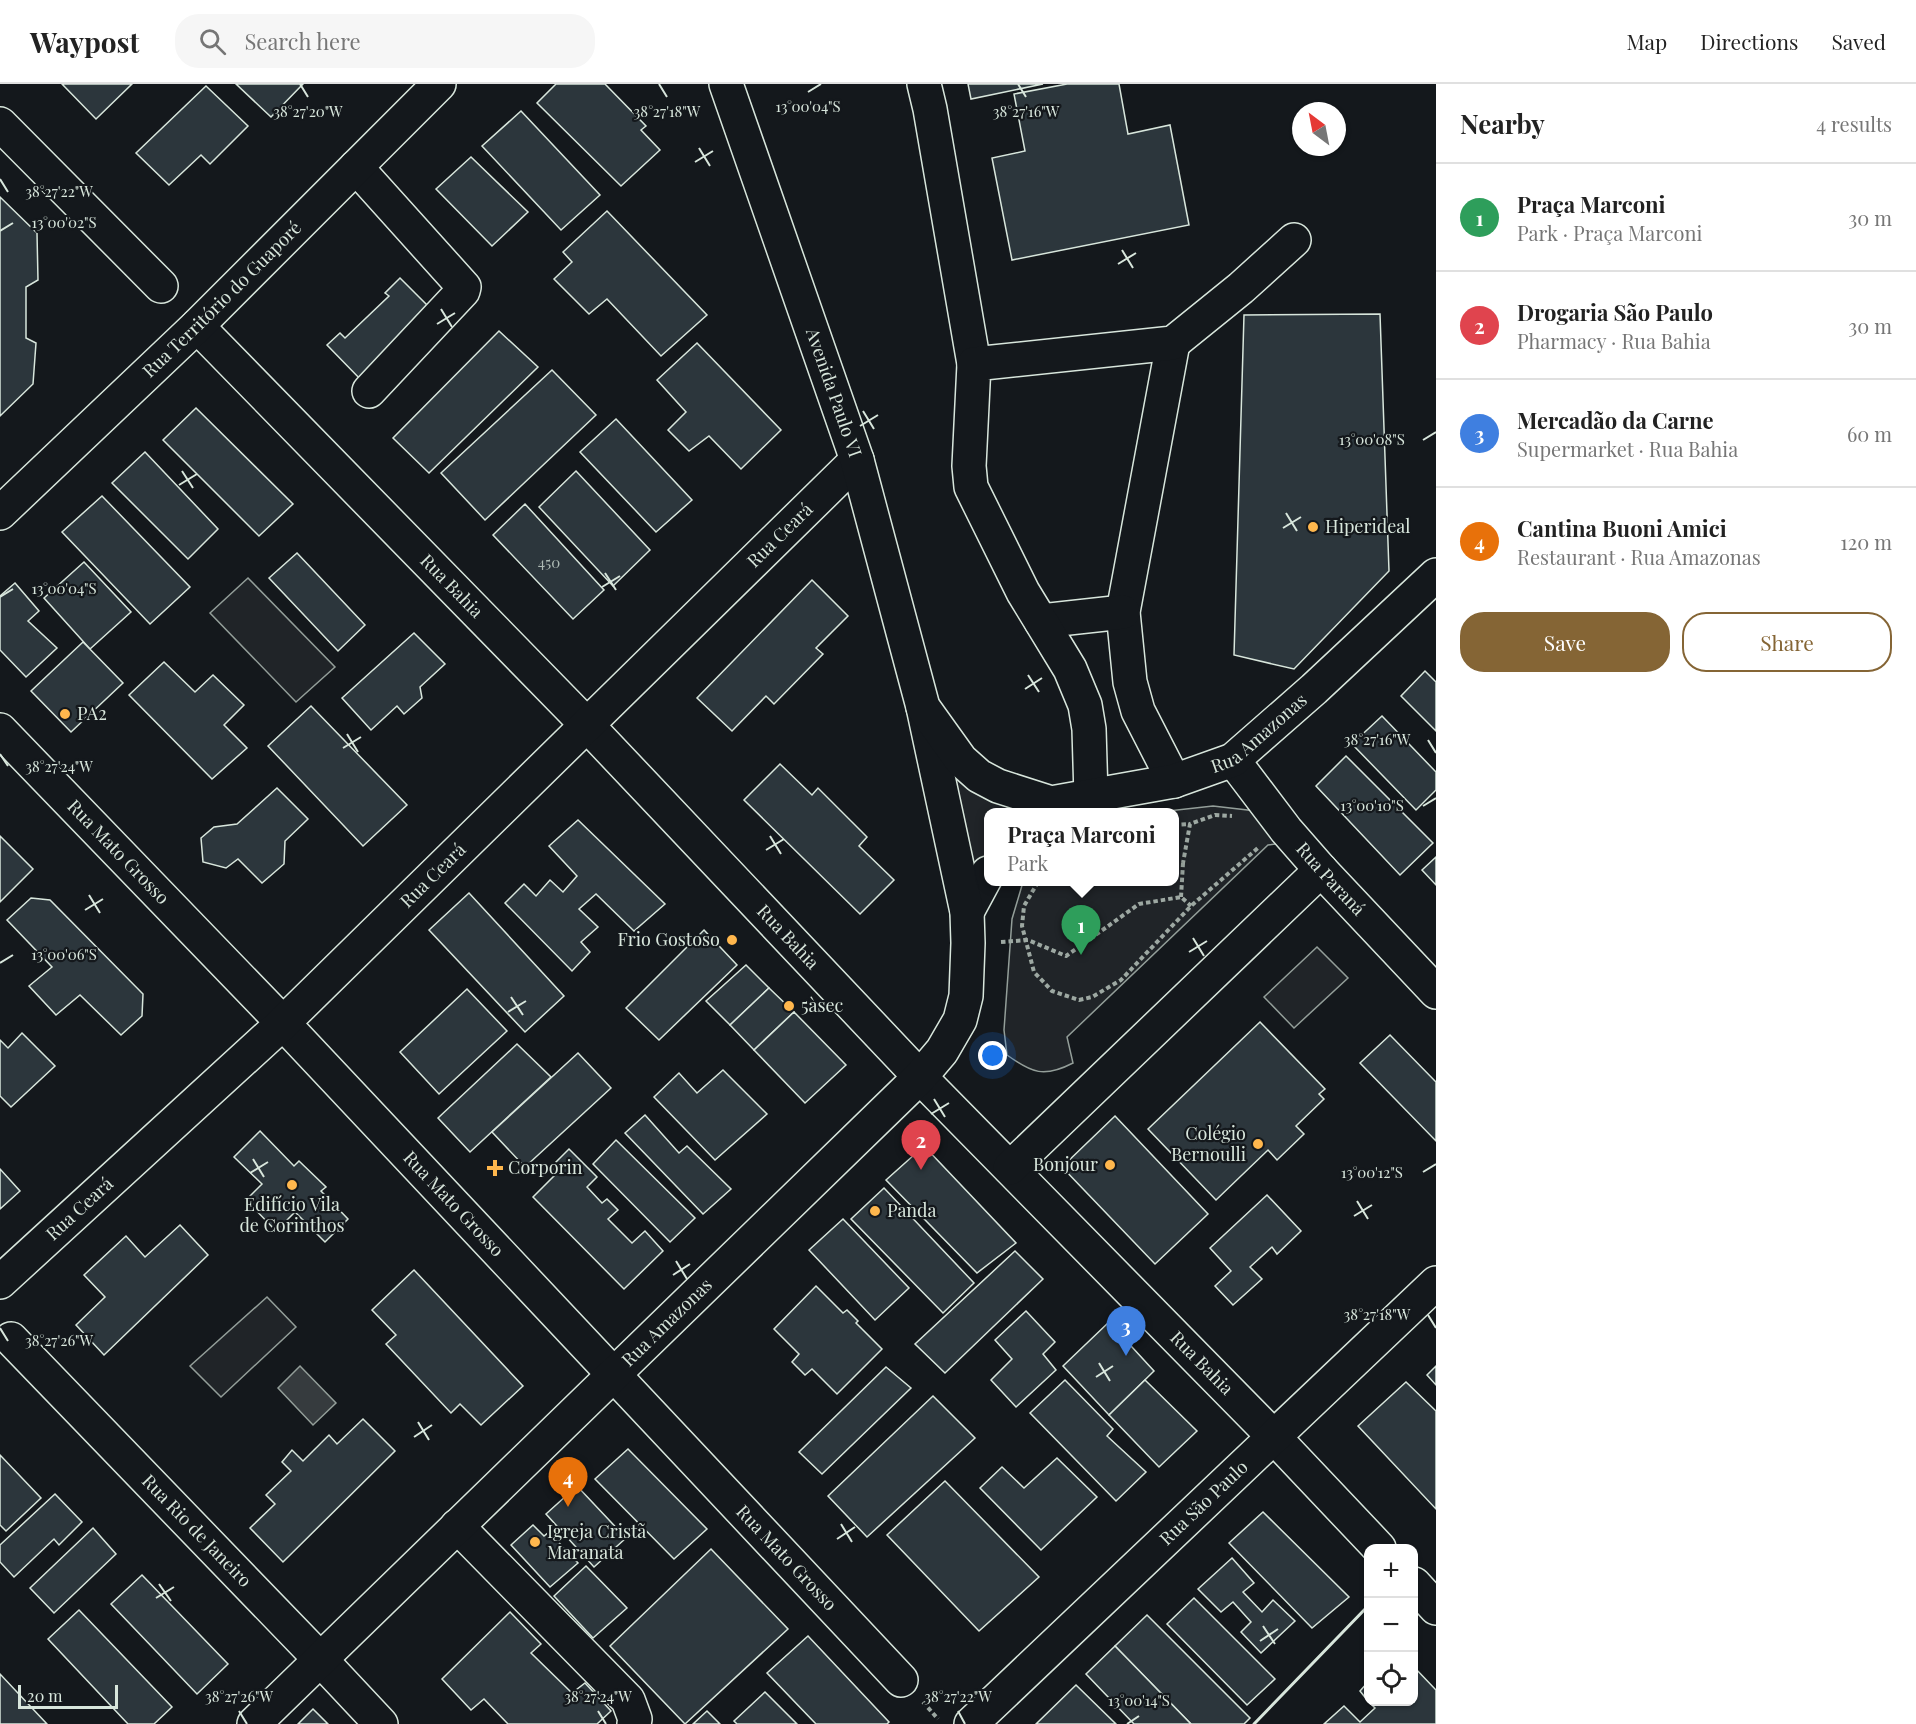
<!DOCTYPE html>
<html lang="en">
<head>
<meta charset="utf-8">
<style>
	body { margin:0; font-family:"Playfair Display",serif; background:#f6f6f6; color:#222 }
	.controls { position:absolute; right:18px; bottom:18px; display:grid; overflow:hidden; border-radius:12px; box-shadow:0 2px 4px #0004 }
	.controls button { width:54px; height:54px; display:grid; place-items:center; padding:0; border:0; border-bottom:2px solid #e0e0e0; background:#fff; color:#222; font:30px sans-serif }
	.compass { position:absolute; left:1292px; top:18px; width:54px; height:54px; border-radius:50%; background:#fff; box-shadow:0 2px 4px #0004; rotate:328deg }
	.scale { position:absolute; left:18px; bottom:15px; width:100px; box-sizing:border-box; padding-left:6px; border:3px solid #d8e6dc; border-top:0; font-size:16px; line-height:21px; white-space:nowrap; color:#d8e6dc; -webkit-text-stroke:4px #14181c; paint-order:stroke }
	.you { position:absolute; left:993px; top:972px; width:21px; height:21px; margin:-15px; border:4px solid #fff; border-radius:50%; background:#1a73e8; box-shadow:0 0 0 9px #1a73e833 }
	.badge { display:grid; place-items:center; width:39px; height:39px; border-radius:50%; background:#856535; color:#fff; font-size:20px; font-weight:700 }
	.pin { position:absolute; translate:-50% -50px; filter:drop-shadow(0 2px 3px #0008) }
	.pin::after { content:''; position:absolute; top:32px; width:21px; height:18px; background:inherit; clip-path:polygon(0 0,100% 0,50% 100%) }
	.popup { position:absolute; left:984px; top:724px; width:195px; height:78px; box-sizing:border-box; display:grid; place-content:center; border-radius:12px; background:#fff; filter:drop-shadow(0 2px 4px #0005); font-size:20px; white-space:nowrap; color:#767676 }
	.popup b { font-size:22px; color:#222 }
	.popup::after { content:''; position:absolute; left:50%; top:100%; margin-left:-12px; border:12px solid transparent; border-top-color:#fff }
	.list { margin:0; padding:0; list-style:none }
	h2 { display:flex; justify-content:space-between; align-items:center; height:78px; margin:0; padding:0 24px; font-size:26px }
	h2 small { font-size:20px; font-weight:400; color:#767676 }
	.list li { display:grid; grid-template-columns:39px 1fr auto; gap:18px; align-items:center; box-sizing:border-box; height:108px; padding:0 24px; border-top:2px solid #e0e0e0 }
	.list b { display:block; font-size:22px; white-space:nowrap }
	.list p { margin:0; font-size:20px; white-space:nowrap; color:#767676 }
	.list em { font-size:20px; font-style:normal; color:#767676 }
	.actions { display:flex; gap:12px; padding:18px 24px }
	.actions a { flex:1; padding:14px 0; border:2px solid #856535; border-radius:24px; text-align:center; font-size:21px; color:#856535 }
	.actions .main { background:#856535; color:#fff }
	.icon { flex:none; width:33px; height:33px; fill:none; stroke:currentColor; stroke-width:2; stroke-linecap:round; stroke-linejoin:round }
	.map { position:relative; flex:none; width:1436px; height:1640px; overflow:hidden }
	header { display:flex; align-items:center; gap:36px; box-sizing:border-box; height:84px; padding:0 30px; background:#fff; border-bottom:2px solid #e0e0e0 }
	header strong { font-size:28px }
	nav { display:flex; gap:33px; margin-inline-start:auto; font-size:21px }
	.search { width:420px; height:54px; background:#f6f6f6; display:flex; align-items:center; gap:15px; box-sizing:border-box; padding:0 21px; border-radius:24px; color:#767676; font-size:22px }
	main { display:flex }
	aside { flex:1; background:#fff }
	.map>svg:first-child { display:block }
	.green { fill:#202428; stroke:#939e99; stroke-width:1.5 }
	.water { fill:#363b3e; stroke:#939e99; stroke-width:1.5 }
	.building { fill:#2c363c; stroke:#d8e6dc; stroke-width:1.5 }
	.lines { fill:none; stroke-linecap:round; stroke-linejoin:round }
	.minor-casing { stroke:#d8e6dc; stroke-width:36 }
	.major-casing { stroke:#d8e6dc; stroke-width:36 }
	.path { stroke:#9da8a2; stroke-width:4; stroke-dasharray:4.5 3; stroke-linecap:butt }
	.minor { stroke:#14181c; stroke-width:33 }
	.major { stroke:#14181c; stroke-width:33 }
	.wall { stroke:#d8e6dc; stroke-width:3 }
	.ticks { fill:none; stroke:#d8e6dc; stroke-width:2 }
	.poi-dot { fill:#ffb74d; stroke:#14181c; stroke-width:2 }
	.labels { text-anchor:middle; stroke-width:4.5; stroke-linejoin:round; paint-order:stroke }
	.number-label { font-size:15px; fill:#adbab4 }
	.street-label { font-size:18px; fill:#d8e6dc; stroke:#14181c }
	.poi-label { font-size:18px; fill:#d8e6dc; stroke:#14181c; text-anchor:start }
	.ticks-label { font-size:15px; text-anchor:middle; fill:#d8e6dc; stroke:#14181c; stroke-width:4.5; stroke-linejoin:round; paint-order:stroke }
</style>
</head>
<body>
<header>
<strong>Waypost</strong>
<div class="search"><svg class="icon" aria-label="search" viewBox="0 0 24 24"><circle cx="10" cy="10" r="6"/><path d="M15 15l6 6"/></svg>Search here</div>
<nav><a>Map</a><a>Directions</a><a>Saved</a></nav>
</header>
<main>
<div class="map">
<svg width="1436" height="1640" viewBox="0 0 1436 1640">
	<rect width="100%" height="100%" fill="#14181c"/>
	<g class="green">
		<path d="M248,494L335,583L296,618L210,529Z"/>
		<path d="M950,685L1013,727L988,728V769L970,798Z"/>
		<path d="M1213,722L1256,727L1283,759L1268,761L1067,953L1073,979C1044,994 1032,989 1007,971L1004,946L1012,835L1023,798H1174V728H1159Z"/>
		<path d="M1317,863L1348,894L1294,944L1264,913Z"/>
		<path d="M267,1213L296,1243L221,1313L190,1282Z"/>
	</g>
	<path class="water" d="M300,1282L336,1319L313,1341L278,1304Z"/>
	<g class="building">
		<path d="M62,0H132L96,35Z"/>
		<path d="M236,0H303L271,33Z"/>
		<path d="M556,0H605L646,42L641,46L660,66L621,102L537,19Z"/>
		<path d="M968,0H1043L971,15Z"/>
		<path d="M1067,0H1119L1128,50L1170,41L1189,141L1012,176L992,74L1025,67L1014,10Z"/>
		<path d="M206,2L248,42L210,80L201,71L169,101L136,69Z"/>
		<path d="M521,27L600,111L561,146L482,62Z"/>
		<path d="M471,73L528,128L492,162L436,105Z"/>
		<path d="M0,113L37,149L38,196L26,203V254L36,259L33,300L0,332Z"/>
		<path d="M607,127L707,231L661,272L607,215L589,230L554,195L572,178L563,168Z"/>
		<path d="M400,194L434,228L363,298L327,261L340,249L345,254L389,212L385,209Z"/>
		<path d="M1380,230L1389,487L1294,585L1234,571L1244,231Z"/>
		<path d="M499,247L538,283L429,389L393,354Z"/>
		<path d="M697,259L781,346L741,385L709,352L689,367L668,346L686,328L657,296Z"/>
		<path d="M552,286L596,331L485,436L441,389Z"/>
		<path d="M196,324L293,420L259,452L163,356Z"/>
		<path d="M616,335L692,416L656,448L580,368Z"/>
		<path d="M145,368L218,445L188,475L112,399Z"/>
		<path d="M576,387L650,466L613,502L539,423Z"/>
		<path d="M102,412L190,503L150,540L62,448Z"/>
		<path d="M525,420L604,506L573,535L493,451Z"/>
		<path d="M297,469L365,541L338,567L269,494Z"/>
		<path d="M84,478L131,528L90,565L44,514Z"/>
		<path d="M812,496L848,532L816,564L823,570L774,620L766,612L732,647L697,614Z"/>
		<path d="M15,499L39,527L28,537L57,564L26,593L0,566V512Z"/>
		<path d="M414,549L445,580L420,603L422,614L404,630L397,622L371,646L342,614Z"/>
		<path d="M83,558L123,599L71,648L31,607Z"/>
		<path d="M164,578L195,608L213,591L244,621L224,641L247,664L212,695L129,611Z"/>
		<path d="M1425,587L1436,598V647L1401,612Z"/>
		<path d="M311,622L407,721L363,762L268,662Z"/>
		<path d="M1382,632L1436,688V706L1416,726L1352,660Z"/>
		<path d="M1346,672L1433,759L1400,791L1316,702Z"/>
		<path d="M780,680L812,711L818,704L867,753L859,762L894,796L860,830L744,716Z"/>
		<path d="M277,704L308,735L285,757L284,780L262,799L238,775L226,784L203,778L201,754L214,743L237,740Z"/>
		<path d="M578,736L665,820L634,847L596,810L579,825L598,843L581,858L590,868L572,887L505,819L524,800L536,812L550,796L563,808L577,792L549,762Z"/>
		<path d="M0,752L33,785L0,818Z"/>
		<path d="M1436,773V801L1422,786Z"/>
		<path d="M469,809L564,912L525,948L429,846Z"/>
		<path d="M31,814L50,816L143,910L142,932L121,951L80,911L56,931L29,902L52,883L7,836Z"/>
		<path d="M704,846L737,881L659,956L626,924Z"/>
		<path d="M746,881L769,904L730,941L706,917Z"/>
		<path d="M769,904L794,928L754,966L730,941Z"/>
		<path d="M467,905L507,947L439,1010L400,968Z"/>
		<path d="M794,928L846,981L805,1019L754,966Z"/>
		<path d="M1260,938L1325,1005L1319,1010L1324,1015L1296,1042L1304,1050L1277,1076L1268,1066L1216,1116L1148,1045Z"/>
		<path d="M22,949L55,982L11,1023L0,1012V956L8,964Z"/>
		<path d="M1390,951L1436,998V1057L1360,979Z"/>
		<path d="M517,960L551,993L470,1068L438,1034Z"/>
		<path d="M578,969L611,1004L525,1083L492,1048Z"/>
		<path d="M723,986L767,1030L715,1076L654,1013L679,989L697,1009Z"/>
		<path d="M645,1031L679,1069L687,1062L731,1105L703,1130L625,1049Z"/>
		<path d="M1115,1032L1208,1130L1155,1180L1062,1083Z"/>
		<path d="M260,1047L294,1082L299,1077L326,1103L321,1107L348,1135L325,1158L295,1128L276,1147L246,1116L262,1100L234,1073Z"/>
		<path d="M616,1056L695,1134L670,1158L593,1080Z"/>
		<path d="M924,1062L1016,1159L977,1189L886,1096Z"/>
		<path d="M569,1065L597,1093L587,1103L602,1119L607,1115L618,1126L608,1135L632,1159L645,1147L663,1167L624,1205L533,1113L557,1089L551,1083Z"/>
		<path d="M0,1085L20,1107L0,1125Z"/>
		<path d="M884,1104L974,1199L943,1229L851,1135Z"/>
		<path d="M1267,1111L1301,1147L1277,1170L1272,1163L1250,1183L1262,1195L1233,1221L1215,1202L1231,1187L1210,1164Z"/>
		<path d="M843,1135L909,1204L875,1236L809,1166Z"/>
		<path d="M180,1141L208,1171L104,1271L76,1241L105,1213L84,1191L126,1152L145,1173Z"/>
		<path d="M1015,1167L1043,1195L945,1289L915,1260Z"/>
		<path d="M414,1186L523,1302L481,1341L460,1320L451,1329L386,1260L396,1251L372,1226Z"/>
		<path d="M816,1202L843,1229L847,1226L858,1237L856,1239L882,1265L837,1310L812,1285L805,1291L792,1278L799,1270L774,1245Z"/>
		<path d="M1026,1227L1055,1258L1043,1270L1056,1286L1016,1323L991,1296L1012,1275L995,1256Z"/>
		<path d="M1109,1238L1154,1287L1109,1331L1063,1282Z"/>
		<path d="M1436,1282V1301L1427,1291Z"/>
		<path d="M886,1283L911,1304L822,1390L799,1368Z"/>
		<path d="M1065,1296L1113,1345L1107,1352L1146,1388L1116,1417L1030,1329Z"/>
		<path d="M1145,1296L1197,1347L1159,1383L1109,1331Z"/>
		<path d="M1406,1298L1436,1327V1425L1358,1342Z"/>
		<path d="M933,1312L975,1354L867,1453L828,1412Z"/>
		<path d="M363,1335L395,1367L283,1478L250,1444L275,1420L266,1411L291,1387L282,1378L292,1366L303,1377L329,1351L337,1360Z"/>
		<path d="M628,1365L707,1445L674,1475L595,1395Z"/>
		<path d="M0,1371L41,1414L6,1447L0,1441Z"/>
		<path d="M1057,1374L1097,1413L1041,1466L980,1404L1002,1383L1024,1404Z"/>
		<path d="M945,1397L1039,1493L979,1547L887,1451Z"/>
		<path d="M577,1402L626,1454L594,1483L546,1430Z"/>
		<path d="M55,1410L82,1438L59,1461L54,1455L14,1493L0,1478V1461Z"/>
		<path d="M1263,1428L1349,1513L1312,1544L1229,1459Z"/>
		<path d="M533,1441L544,1452L549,1448L578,1479L550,1503L511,1461Z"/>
		<path d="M93,1444L116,1470L54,1529L30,1504Z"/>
		<path d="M711,1465L788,1545L685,1640L610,1562Z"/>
		<path d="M1232,1474L1254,1499L1243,1508L1262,1528L1273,1516L1295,1537L1261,1569L1241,1548L1251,1538L1233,1518L1221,1528L1198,1505Z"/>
		<path d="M586,1482L627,1524L593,1554L554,1512Z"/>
		<path d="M142,1491L228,1580L197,1610L111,1520Z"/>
		<path d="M1194,1514L1275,1595L1247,1621L1167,1540Z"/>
		<path d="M79,1526L172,1623L154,1640H128L48,1555Z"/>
		<path d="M510,1528L541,1560L531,1569L572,1609L585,1599L611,1627L597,1640H508L484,1615L471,1626L442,1595Z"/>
		<path d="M1147,1531L1250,1634L1244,1640H1191L1115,1562Z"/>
		<path d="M808,1552L889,1638L887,1640H816L767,1589Z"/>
		<path d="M1115,1562L1191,1640H1134L1086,1590Z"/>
		<path d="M1414,1583L1436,1606V1640H1324L1344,1622L1360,1638L1375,1624L1369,1618H1414Z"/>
		<path d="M0,1590L47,1640H0Z"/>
		<path d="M1368,1598V1617L1360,1607Z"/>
		<path d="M1076,1601L1116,1640H1036Z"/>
		<path d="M765,1608L797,1640H737L734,1637Z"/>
		<path d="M313,1625L328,1640H298Z"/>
		<path d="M707,1627L720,1640H693Z"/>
	</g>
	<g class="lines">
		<g class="minor-casing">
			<g id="minor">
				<path d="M924,0L930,25L974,280"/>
				<path d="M0,40L161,202"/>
				<path d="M356,83L464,203L463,207L369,307"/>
				<path id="s1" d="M197,242L587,641L920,993L1274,1353L1379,1464"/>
				<path d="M1173,259L1123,528L1130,598L1138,627L1174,697"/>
				<path id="s2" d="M0,429L197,242L439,0"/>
				<path d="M1041,537L1123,528"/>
				<path id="s3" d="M0,646L283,939L901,1596"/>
				<path id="s4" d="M1233,676L1286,746L1321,786L1436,908"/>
				<path d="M1091,712L1089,645L1085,621L1070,585L1023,508L971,403L969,382L974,280L1173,259L1241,204L1294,156"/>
				<path d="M967,828L988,789"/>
				<path d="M1010,1084L1321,786"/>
				<path id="s5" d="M0,1198L283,939L857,376"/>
				<path id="s6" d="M11,1255L320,1575L381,1640"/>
				<path d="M457,1442L628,1616L635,1635L634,1640"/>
				<path d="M1414,1500L1436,1524"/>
				<path id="s7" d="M254,1640L920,993L942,967L960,936L966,912L968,859L967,828L923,623"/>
				<path id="s8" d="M971,1640L1436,1199"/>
			</g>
		</g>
		<g class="major-casing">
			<g id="major">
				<path id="s9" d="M726,0L857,376L923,623L961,676L979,692L998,702L1051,719L1174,697L1233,676L1314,605L1436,491"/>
			</g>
		</g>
		<g class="path">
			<path d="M1174,741L1190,740"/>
			<path d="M1174,779H1183L1190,740L1215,731L1232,732"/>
			<path d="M1038,798L1024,822L1022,842L1034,888L1052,907L1079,916L1092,913L1121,896L1191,822L1259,763"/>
			<path d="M1181,813L1183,779"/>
			<path d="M1001,858L1028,856L1066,872L1139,820L1181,813L1191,822"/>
			<path d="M923,1618L938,1635"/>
		</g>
		<use href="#minor" class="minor"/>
		<use href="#major" class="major"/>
		<path class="wall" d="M1254,1640L1368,1522"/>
	</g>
	<path class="ticks" d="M300,0L308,13M659,0L667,13M1018,0L1026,13M808,8L821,0M699,64L710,82M695,78L713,67M0,95L8,108M0,147L13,139M1122,166L1133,184M1118,180L1136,169M441,225L452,243M437,240L455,229M863,327L874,345M860,342L878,331M1423,356L1436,348M182,387L193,404M179,401L197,390M1286,429L1297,447M1283,444L1301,433M605,489L616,506M602,503L620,492M0,513L13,505M1028,591L1039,608M1025,605L1042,594M347,650L358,668M1428,656L1436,669M343,664L361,653M0,670L8,682M1423,722L1436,714M770,752L781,770M766,766L784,755M89,811L100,829M85,826L103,815M1193,854L1204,872M1189,868L1207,857M0,879L13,871M511,913L523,931M508,928L526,917M934,1015L945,1033M931,1030L949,1019M253,1075L264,1093M1423,1088L1436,1080M250,1089L268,1078M1357,1117L1368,1135M1354,1132L1372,1121M676,1177L687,1195M673,1191L690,1180M1428,1231L1436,1244M0,1244L8,1257M1099,1279L1110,1297M1096,1293L1113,1282M418,1338L429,1356M414,1353L432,1341M841,1440L852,1458M837,1455L855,1443M159,1500L171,1517M156,1514L174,1503M1263,1542L1275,1560M1260,1557L1278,1545M239,1627L247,1640M598,1627L606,1640M958,1627L965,1640M1127,1640L1139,1632"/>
	<g class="poi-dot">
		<circle cx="1313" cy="443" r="6"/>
		<circle cx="65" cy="630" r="6"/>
		<circle cx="732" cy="856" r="6"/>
		<circle cx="789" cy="922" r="6"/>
		<circle cx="1258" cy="1060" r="6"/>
		<circle cx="1110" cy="1081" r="6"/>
		<path d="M492 1075h6v6h6v6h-6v6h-6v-6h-6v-6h6z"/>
		<circle cx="292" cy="1101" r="6"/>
		<circle cx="875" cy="1127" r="6"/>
		<circle cx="535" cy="1458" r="6"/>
	</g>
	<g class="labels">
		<g class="number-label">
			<text x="549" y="484">450</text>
		</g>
		<g class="street-label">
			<text dy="6" stroke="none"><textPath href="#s2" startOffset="308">Rua Território do Guaporé</textPath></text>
			<text dy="6" stroke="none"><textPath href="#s9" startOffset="327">Avenida Paulo VI</textPath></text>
			<text dy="6" stroke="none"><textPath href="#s5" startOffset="1080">Rua Ceará</textPath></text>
			<text dy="6" stroke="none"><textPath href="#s1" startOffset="364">Rua Bahia</textPath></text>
			<text dy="6" stroke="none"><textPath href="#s9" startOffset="1044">Rua Amazonas</textPath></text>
			<text dy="6" stroke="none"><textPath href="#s3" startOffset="170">Rua Mato Grosso</textPath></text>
			<text dy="6" stroke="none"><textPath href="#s5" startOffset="594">Rua Ceará</textPath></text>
			<text dy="6" stroke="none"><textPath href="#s4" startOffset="154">Rua Paraná</textPath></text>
			<text dy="6" stroke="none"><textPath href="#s1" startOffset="850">Rua Bahia</textPath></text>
			<text dy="6" stroke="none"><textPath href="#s3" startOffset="656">Rua Mato Grosso</textPath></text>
			<text dy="6" stroke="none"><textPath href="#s5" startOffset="108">Rua Ceará</textPath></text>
			<text dy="6" stroke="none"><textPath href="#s7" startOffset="576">Rua Amazonas</textPath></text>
			<text dy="6" stroke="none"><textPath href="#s1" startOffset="1444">Rua Bahia</textPath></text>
			<text dy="6" stroke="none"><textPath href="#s8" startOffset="321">Rua São Paulo</textPath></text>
			<text dy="6" stroke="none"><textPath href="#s6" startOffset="267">Rua Rio de Janeiro</textPath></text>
			<text dy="6" stroke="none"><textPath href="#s3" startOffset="1142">Rua Mato Grosso</textPath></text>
		</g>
		<g class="poi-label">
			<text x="1325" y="449">Hiperideal</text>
			<text x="77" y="636">PA2</text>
			<text x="720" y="862" text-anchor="end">Frio Gostoso</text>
			<text x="801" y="928">5àsec</text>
			<text x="1246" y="1056" text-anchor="end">Colégio<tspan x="1246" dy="21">Bernoulli</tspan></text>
			<text x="1098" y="1087" text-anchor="end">Bonjour</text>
			<text x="508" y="1090">Corporin</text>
			<text x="292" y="1127" text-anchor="middle">Edifício Vila<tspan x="292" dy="21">de Corinthos</tspan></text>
			<text x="887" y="1133">Panda</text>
			<text x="547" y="1454">Igreja Cristã<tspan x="547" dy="21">Maranata</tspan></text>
		</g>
	</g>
	<g class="ticks-label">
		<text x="808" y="28">13°00'04"S</text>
		<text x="308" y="33">38°27'20"W</text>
		<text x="1026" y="33">38°27'16"W</text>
		<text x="667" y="33">38°27'18"W</text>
		<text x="59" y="113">38°27'22"W</text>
		<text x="64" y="144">13°00'02"S</text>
		<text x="1372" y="361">13°00'08"S</text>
		<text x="64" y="510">13°00'04"S</text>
		<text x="1377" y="661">38°27'16"W</text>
		<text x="59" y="688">38°27'24"W</text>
		<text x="1372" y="727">13°00'10"S</text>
		<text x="64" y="876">13°00'06"S</text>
		<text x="1372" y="1094">13°00'12"S</text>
		<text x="1377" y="1236">38°27'18"W</text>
		<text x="59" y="1262">38°27'26"W</text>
		<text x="239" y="1618">38°27'26"W</text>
		<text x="598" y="1618">38°27'24"W</text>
		<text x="958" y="1618">38°27'22"W</text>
		<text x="1139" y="1622">13°00'14"S</text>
	</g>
</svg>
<div class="controls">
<button>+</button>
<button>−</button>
<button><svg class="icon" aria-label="locate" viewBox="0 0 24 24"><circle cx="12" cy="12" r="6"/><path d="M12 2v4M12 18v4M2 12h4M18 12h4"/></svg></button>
</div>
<svg class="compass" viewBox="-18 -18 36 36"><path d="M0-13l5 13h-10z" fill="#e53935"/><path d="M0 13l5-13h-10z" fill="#767676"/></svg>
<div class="scale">20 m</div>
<div class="you"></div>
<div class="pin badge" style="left:1081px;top:871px;background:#2e9e5b">1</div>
<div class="popup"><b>Praça Marconi</b>Park</div>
<div class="pin badge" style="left:921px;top:1086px;background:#e0444e">2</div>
<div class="pin badge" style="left:1126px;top:1272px;background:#3f7fe0">3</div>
<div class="pin badge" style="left:568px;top:1423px;background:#e8710a">4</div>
</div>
<aside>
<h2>Nearby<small>4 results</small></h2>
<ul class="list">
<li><span class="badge" style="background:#2e9e5b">1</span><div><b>Praça Marconi</b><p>Park · Praça Marconi</p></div><em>30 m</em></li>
<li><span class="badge" style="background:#e0444e">2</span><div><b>Drogaria São Paulo</b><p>Pharmacy · Rua Bahia</p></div><em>30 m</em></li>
<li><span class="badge" style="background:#3f7fe0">3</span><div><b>Mercadão da Carne</b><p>Supermarket · Rua Bahia</p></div><em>60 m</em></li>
<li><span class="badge" style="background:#e8710a">4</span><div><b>Cantina Buoni Amici</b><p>Restaurant · Rua Amazonas</p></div><em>120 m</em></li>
</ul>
<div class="actions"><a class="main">Save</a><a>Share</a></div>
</aside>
</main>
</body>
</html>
